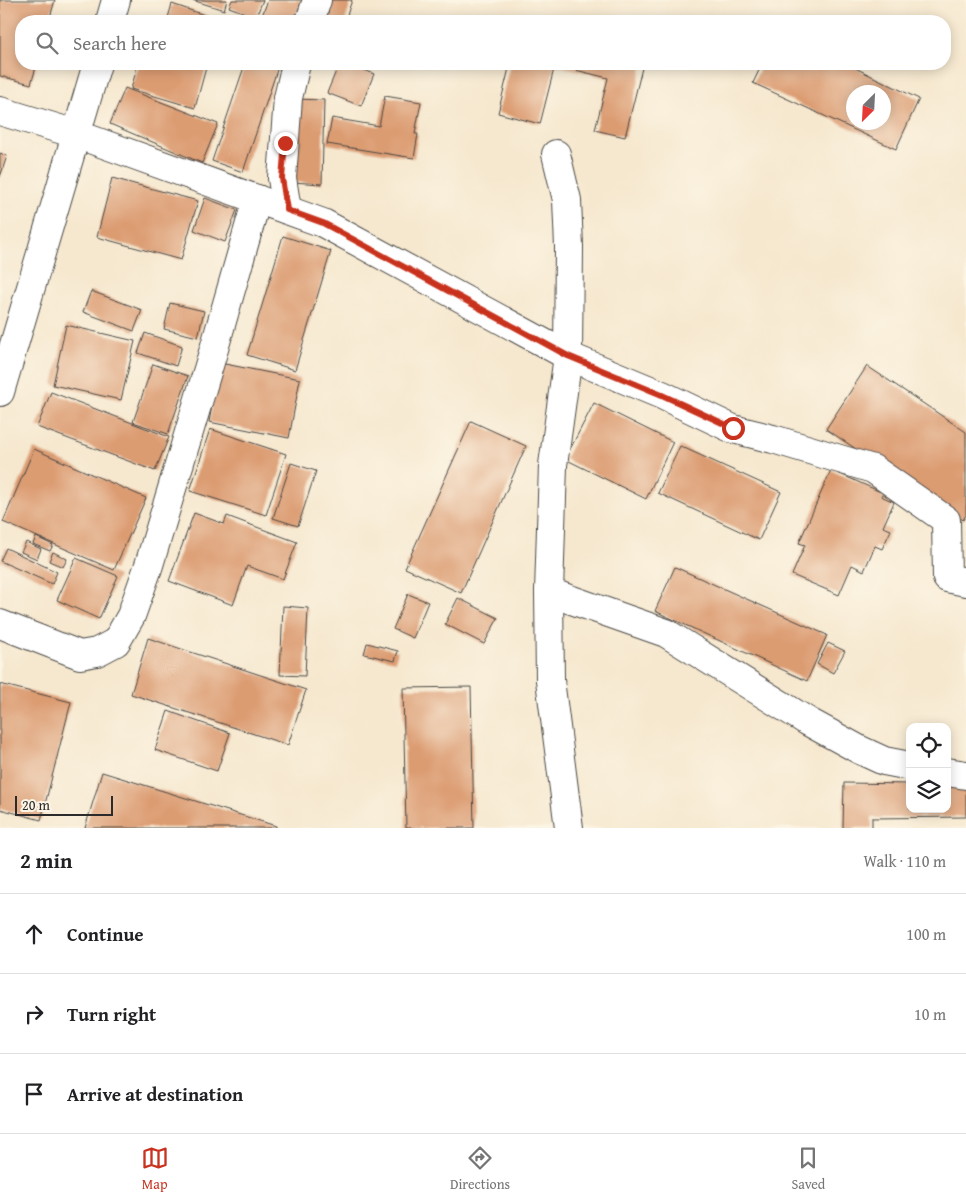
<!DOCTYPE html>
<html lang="en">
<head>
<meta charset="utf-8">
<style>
	body { margin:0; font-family:"Gentium Book Plus",serif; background:#f2f2f2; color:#202124 }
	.controls { position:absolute; right:15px; bottom:15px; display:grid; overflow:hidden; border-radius:10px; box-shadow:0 2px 12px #0003 }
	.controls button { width:45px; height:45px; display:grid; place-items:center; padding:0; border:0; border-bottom:1px solid #e0e0e0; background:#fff; color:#202124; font:25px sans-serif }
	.compass { position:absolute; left:846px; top:85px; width:45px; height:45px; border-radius:50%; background:#fff; box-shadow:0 2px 12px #0003; rotate:204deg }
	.scale { position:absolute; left:15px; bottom:12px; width:98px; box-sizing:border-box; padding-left:5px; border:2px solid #2b2b2b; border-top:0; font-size:14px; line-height:18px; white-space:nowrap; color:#2b2b2b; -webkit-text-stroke:4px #fcf5e5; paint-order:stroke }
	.stop { position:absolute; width:15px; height:15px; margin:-11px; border:4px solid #c8321e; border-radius:50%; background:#fff }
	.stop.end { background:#c8321e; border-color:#fff; box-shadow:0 1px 5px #0008 }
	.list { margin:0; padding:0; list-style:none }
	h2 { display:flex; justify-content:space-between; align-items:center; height:65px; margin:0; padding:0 20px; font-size:21px }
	h2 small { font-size:16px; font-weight:400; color:#757577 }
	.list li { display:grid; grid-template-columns:32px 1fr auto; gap:15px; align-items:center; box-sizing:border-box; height:80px; padding:0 20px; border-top:1px solid #e0e0e0 }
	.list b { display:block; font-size:19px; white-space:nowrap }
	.list em { font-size:16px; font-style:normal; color:#757577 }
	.icon { flex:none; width:28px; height:28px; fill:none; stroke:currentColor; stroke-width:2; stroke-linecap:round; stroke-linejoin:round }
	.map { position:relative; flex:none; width:966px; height:828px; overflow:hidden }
	.search { position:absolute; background:#fff; box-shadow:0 2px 12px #0003; left:15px; right:15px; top:15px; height:55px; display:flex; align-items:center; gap:12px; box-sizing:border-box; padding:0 18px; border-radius:20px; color:#757577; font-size:19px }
	.sheet { height:305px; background:#fff }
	nav { display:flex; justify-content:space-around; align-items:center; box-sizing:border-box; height:70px; border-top:1px solid #e0e0e0; background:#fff; font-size:14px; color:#757577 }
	nav a { display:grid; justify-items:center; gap:2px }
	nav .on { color:#c8321e }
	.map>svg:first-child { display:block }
	.building { fill:#dc9c72; fill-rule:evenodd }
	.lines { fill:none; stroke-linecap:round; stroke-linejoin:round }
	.minor-casing { stroke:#494744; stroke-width:30 }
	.minor { stroke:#fff; stroke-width:28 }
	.route { stroke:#c8321e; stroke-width:6 }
</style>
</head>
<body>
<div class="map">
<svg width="966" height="828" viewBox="0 0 966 828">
	<rect width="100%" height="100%" fill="#fcf5e5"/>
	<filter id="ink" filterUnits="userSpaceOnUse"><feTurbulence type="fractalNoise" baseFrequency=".02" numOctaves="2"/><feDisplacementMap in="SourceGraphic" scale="10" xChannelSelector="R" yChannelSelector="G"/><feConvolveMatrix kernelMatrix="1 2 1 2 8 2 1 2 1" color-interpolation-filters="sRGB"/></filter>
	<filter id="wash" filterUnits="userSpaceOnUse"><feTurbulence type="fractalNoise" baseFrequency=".0096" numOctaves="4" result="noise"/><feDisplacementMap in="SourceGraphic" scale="20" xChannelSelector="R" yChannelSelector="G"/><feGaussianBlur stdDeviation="1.12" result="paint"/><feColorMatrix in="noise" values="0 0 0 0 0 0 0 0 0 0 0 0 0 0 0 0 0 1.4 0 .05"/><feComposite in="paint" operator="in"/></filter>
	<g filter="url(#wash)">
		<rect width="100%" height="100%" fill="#f6e8cf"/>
		<g id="blocks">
			<g class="building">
				<path d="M0,0H55L49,21H21V64H37L31,84L0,76Z"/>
				<path d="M192,0H227L224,10Z"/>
				<path d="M232,0H263L256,17L229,7Z"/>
				<path d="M268,0H302L294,21H260Z"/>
				<path d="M325,0H352L345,21H318Z"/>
				<path d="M172,4L222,21H167Z"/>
				<path d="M138,64H207L195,108L131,89Z"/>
				<path d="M245,64H279L243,172L212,161Z"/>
				<path d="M339,64H349L374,74L361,106L327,93Z"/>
				<path d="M510,64H643L625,137L595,130L608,78L555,65L540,124L498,113Z"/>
				<path d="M762,64H847L919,99L896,149L753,83ZM854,92H884V122H854Z"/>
				<path d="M125,88L218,124L202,163L110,124Z"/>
				<path d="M385,96L421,102L415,134H418L414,158L327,144L332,118L379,126Z"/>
				<path d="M295,99L324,100L322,184L292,182Z"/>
				<path d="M0,153L7,156L0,177Z"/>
				<path d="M112,178L198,201L181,260L97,237Z"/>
				<path d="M205,198L237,210L225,242L194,230Z"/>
				<path d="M283,236L331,251L295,370L247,355Z"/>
				<path d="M91,291L142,310L134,331L83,312Z"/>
				<path d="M170,303L204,311L198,337L164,329Z"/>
				<path d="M66,325L135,341L121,400L53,385Z"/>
				<path d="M145,333L182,346L176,366L138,353Z"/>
				<path d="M220,363L300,379L289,438L209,422Z"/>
				<path d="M153,364L188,376L168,434L133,422Z"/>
				<path d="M867,366L966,432V515L963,520L826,429Z"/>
				<path d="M51,392L169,437L155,471L37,427Z"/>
				<path d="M594,403L673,442L646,499L565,459Z"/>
				<path d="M471,421L526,446L461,593L405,568Z"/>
				<path d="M210,429L286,454L266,515L190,491Z"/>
				<path d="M680,446L781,492L759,540L658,493Z"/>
				<path d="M34,449L146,498L114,570L3,522Z"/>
				<path d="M291,463L316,471L298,526L273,518Z"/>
				<path d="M831,470L883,493L881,496L894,502L883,527L891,530L882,549L875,546L864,571L852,565L839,595L792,575L805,545L799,543Z"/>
				<path d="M194,513L224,524L227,516L297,542L283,579L247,566L233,605L169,581Z"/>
				<path d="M36,537L53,545L50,551L33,544Z"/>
				<path d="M26,542L41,549L37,559L21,552Z"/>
				<path d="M6,548L57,572L52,584L0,561Z"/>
				<path d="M53,552L67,559L63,567L49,561Z"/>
				<path d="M76,558L118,576L99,619L57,600Z"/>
				<path d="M675,567L827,635L807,681L655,611Z"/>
				<path d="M408,594L428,602L413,638L393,629Z"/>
				<path d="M458,598L498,618L484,644L445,624Z"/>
				<path d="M283,606L308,608L305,676L280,675Z"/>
				<path d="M148,638L306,690L288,745L131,694Z"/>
				<path d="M367,643L398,651L395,661L364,654Z"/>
				<path d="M828,643L845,651L833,673L817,664Z"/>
				<path d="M0,684L71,702L41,820L0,809Z"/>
				<path d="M471,687L474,828H406L403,688Z"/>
				<path d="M168,711L230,733L217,771L155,750Z"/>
				<path d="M102,772L276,826V828H85Z"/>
				<path d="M844,783L910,784V809H947V784H966V817L872,818V828H843Z"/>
			</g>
		</g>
	</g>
	<g filter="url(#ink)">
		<use href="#blocks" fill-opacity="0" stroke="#494744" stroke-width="1"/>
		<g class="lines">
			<g class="minor-casing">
				<g id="minor">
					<path d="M110,21L116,0"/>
					<path d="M310,21L317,0"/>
					<path d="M0,111L76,134L323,223L568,356L662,395L733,429L773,439L873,469L946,520L947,578L966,582"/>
					<path d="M556,154L567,200L569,247L568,356L553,465L549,592L550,680L569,828"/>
					<path d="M287,210L282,178L288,98L296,64"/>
					<path d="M0,392L97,64"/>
					<path d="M549,592L666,633L807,721L860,750L884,761L910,766"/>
					<path d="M0,624L80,655L97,652L116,642L131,616L149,565L214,349L257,199"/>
					<path d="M947,772L966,775"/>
				</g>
			</g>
			<use href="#minor" class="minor"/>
		</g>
	</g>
	<g class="lines" filter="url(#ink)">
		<path class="route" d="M285,143L282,178L287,210L323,223L568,356L662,395L733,428"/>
	</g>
</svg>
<div class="controls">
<button><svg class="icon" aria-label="locate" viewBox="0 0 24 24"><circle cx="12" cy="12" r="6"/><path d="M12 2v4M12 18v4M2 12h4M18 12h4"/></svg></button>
<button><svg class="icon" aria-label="layers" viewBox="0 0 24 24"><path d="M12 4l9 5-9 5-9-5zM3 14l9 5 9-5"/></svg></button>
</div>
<svg class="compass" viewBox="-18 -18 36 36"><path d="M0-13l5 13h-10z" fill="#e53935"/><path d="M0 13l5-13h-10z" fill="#757577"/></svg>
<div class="scale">20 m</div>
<div class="stop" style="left:733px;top:428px"></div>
<div class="stop end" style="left:285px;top:143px"></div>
<div class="search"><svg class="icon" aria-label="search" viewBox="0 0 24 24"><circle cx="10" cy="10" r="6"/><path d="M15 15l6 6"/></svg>Search here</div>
</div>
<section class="sheet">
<h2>2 min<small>Walk · 110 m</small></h2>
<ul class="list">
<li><svg class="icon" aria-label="ahead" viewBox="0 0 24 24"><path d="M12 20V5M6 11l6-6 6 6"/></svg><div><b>Continue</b></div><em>100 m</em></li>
<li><svg class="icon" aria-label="right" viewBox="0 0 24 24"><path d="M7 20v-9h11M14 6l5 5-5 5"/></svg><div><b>Turn right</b></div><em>10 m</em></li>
<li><svg class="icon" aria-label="arrive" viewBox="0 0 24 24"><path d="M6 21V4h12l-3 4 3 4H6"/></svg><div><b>Arrive at destination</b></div></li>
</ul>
</section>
<nav>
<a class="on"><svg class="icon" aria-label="map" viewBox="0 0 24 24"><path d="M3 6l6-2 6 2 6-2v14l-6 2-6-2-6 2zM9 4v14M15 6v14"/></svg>Map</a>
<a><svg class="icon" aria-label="directions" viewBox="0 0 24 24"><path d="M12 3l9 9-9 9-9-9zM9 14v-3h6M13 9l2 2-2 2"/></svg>Directions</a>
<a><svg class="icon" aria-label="saved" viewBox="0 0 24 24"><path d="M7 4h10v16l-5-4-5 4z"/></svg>Saved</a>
</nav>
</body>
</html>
